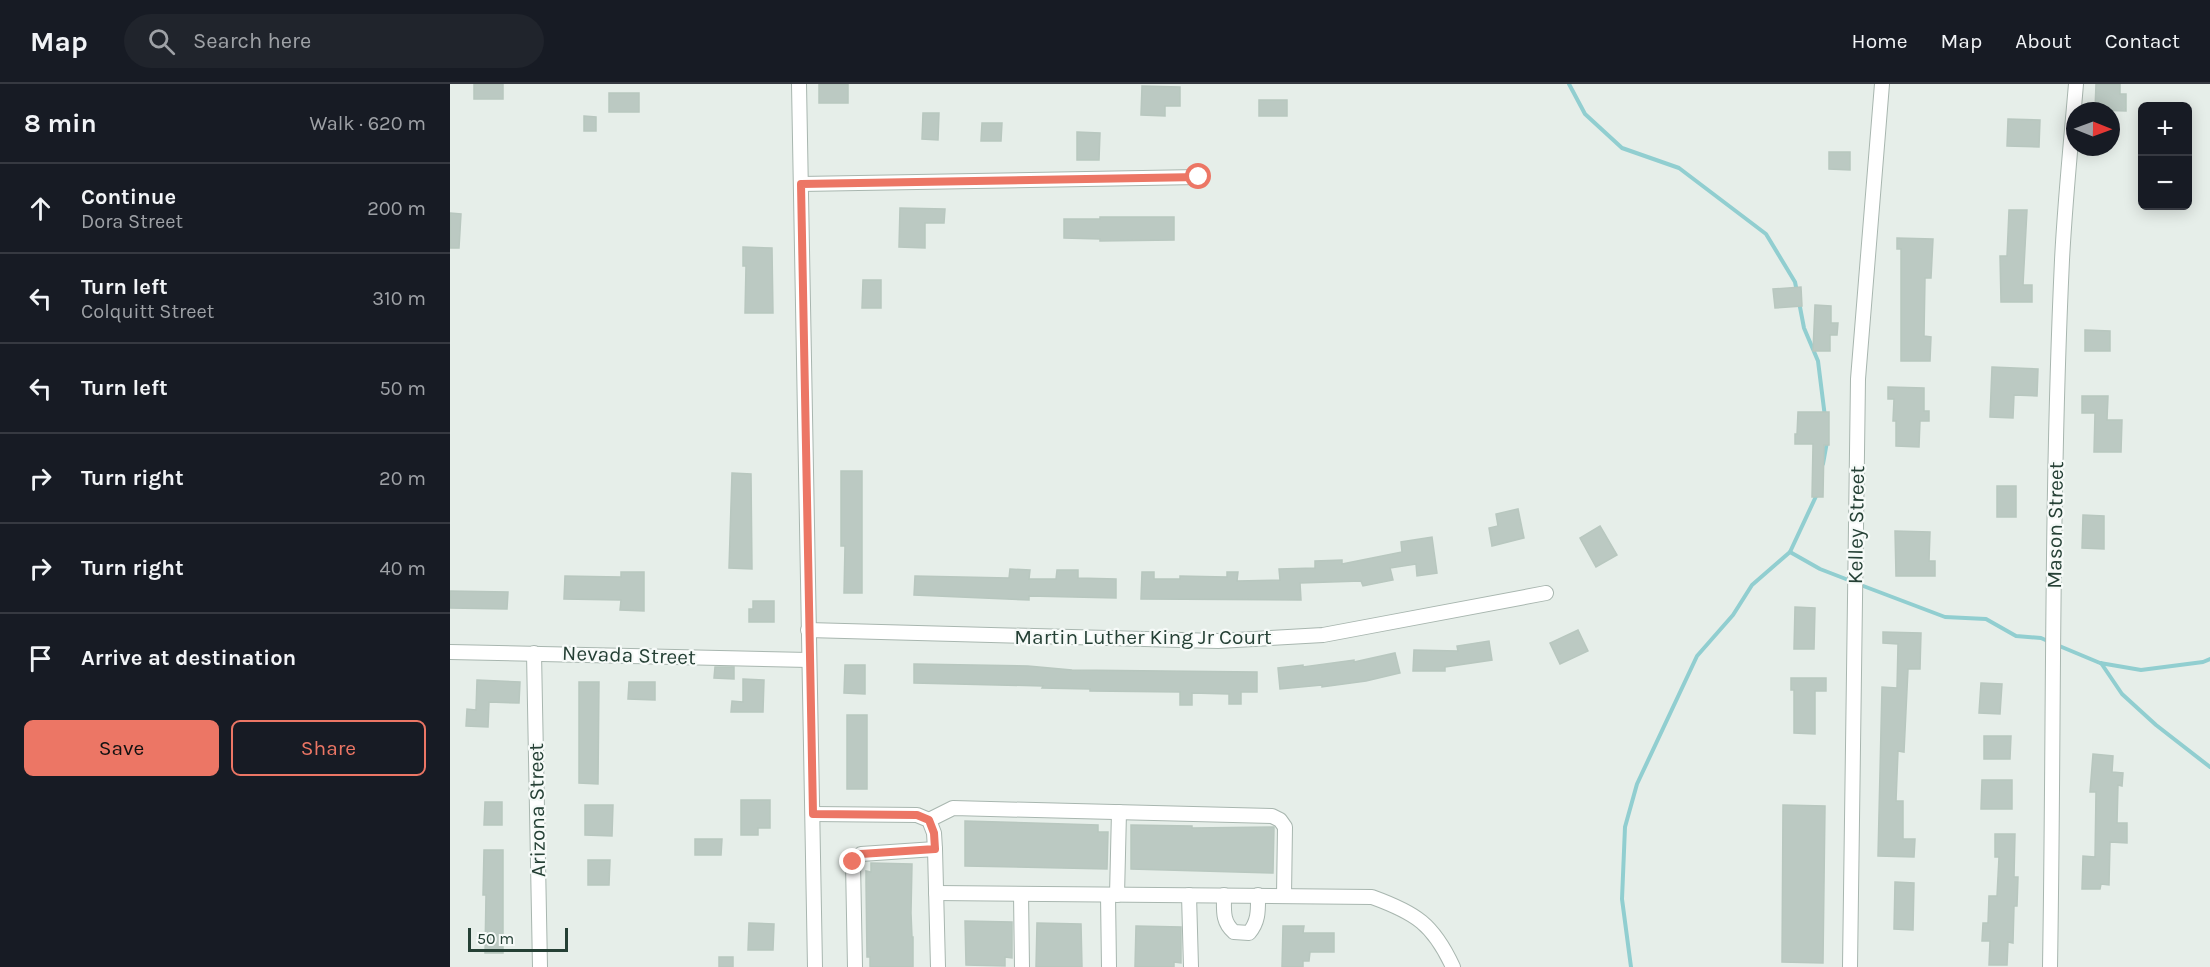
<!DOCTYPE html>
<html lang="en">
<head>
<meta charset="utf-8">
<style>
	body { margin:0; font-family:Karla,sans-serif; background:#20242c; color:#f1f3f6 }
	.controls { position:absolute; right:18px; top:18px; display:grid; overflow:hidden; border-radius:9px; box-shadow:0 3px 15px #0003 }
	.controls button { width:54px; height:54px; display:grid; place-items:center; padding:0; border:0; border-bottom:2px solid #363941; background:#171b24; color:#f1f3f6; font:30px sans-serif }
	.compass { position:absolute; left:1616px; top:18px; width:54px; height:54px; border-radius:50%; background:#171b24; box-shadow:0 3px 15px #0003; rotate:91deg }
	.scale { position:absolute; left:18px; bottom:15px; width:100px; box-sizing:border-box; padding-left:6px; border:3px solid #254035; border-top:0; font-size:16px; line-height:21px; white-space:nowrap; color:#254035; -webkit-text-stroke:4px #f6faf8; paint-order:stroke }
	.stop { position:absolute; width:18px; height:18px; margin:-14px; border:4px solid #ec7665; border-radius:50%; background:#fff }
	.stop.end { background:#ec7665; border-color:#fff; box-shadow:0 2px 6px #0008 }
	.list { margin:0; padding:0; list-style:none }
	h2 { display:flex; justify-content:space-between; align-items:center; height:78px; margin:0; padding:0 24px; font-size:26px }
	h2 small { font-size:20px; font-weight:400; color:#9ea1a6 }
	.list li { display:grid; grid-template-columns:39px 1fr auto; gap:18px; align-items:center; box-sizing:border-box; height:90px; padding:0 24px; border-top:2px solid #363941 }
	.list b { display:block; font-size:22px; white-space:nowrap }
	.list p { margin:0; font-size:20px; white-space:nowrap; color:#9ea1a6 }
	.list em { font-size:20px; font-style:normal; color:#9ea1a6 }
	.actions { display:flex; gap:12px; padding:18px 24px }
	.actions a { flex:1; padding:14px 0; border:2px solid #ec7665; border-radius:9px; text-align:center; font-size:21px; color:#ec7665 }
	.actions .main { background:#ec7665; color:#111 }
	.icon { flex:none; width:33px; height:33px; fill:none; stroke:currentColor; stroke-width:2; stroke-linecap:round; stroke-linejoin:round }
	.map { position:relative; flex:none; width:1760px; height:883px; overflow:hidden }
	header { display:flex; align-items:center; gap:36px; box-sizing:border-box; height:84px; padding:0 30px; background:#171b24; border-bottom:2px solid #363941 }
	header strong { font-size:28px }
	nav { display:flex; gap:33px; margin-inline-start:auto; font-size:21px }
	.search { width:420px; height:54px; background:#20242c; display:flex; align-items:center; gap:15px; box-sizing:border-box; padding:0 21px; border-radius:33px; color:#9ea1a6; font-size:22px }
	main { display:flex }
	aside { flex:1; background:#171b24 }
	.map>svg:first-child { display:block }
	.lines { fill:none; stroke-linecap:round; stroke-linejoin:round }
	.stream { stroke:#91ced0; stroke-width:4 }
	.building { fill:#bbc9c2; stroke:#b8c7bf; stroke-width:1.5 }
	.minor-casing { stroke:#a8b6af; stroke-width:16 }
	.minor { stroke:#fff; stroke-width:14 }
	.route { stroke:#ec7665; stroke-width:8 }
	.labels { text-anchor:middle; stroke-width:4.5; stroke-linejoin:round; paint-order:stroke }
	.street-label { font-size:21px; fill:#254035; stroke:#f6faf8 }
</style>
</head>
<body>
<header>
<strong>Map</strong>
<div class="search"><svg class="icon" aria-label="search" viewBox="0 0 24 24"><circle cx="10" cy="10" r="6"/><path d="M15 15l6 6"/></svg>Search here</div>
<nav><a>Home</a><a>Map</a><a>About</a><a>Contact</a></nav>
</header>
<main>
<aside>
<h2>8 min<small>Walk · 620 m</small></h2>
<ul class="list">
<li><svg class="icon" aria-label="ahead" viewBox="0 0 24 24"><path d="M12 20V5M6 11l6-6 6 6"/></svg><div><b>Continue</b><p>Dora Street</p></div><em>200 m</em></li>
<li><svg class="icon" aria-label="left" viewBox="0 0 24 24"><path d="M17 20v-9H6M10 6l-5 5 5 5"/></svg><div><b>Turn left</b><p>Colquitt Street</p></div><em>310 m</em></li>
<li><svg class="icon" aria-label="left" viewBox="0 0 24 24"><path d="M17 20v-9H6M10 6l-5 5 5 5"/></svg><div><b>Turn left</b></div><em>50 m</em></li>
<li><svg class="icon" aria-label="right" viewBox="0 0 24 24"><path d="M7 20v-9h11M14 6l5 5-5 5"/></svg><div><b>Turn right</b></div><em>20 m</em></li>
<li><svg class="icon" aria-label="right" viewBox="0 0 24 24"><path d="M7 20v-9h11M14 6l5 5-5 5"/></svg><div><b>Turn right</b></div><em>40 m</em></li>
<li><svg class="icon" aria-label="arrive" viewBox="0 0 24 24"><path d="M6 21V4h12l-3 4 3 4H6"/></svg><div><b>Arrive at destination</b></div></li>
</ul>
<div class="actions"><a class="main">Save</a><a>Share</a></div>
</aside>
<div class="map">
<svg width="1760" height="883" viewBox="0 0 1760 883">
	<rect width="100%" height="100%" fill="#e6eee9"/>
	<g class="lines">
		<g class="stream">
			<path d="M1119,0L1135,30L1172,64L1229,84L1316,150L1345,198L1347,208"/>
			<path d="M1349,218L1354,244L1368,277L1375,333"/>
			<path d="M1373,380L1377,358"/>
			<path d="M1340,468L1370,485L1401,497"/>
			<path d="M1408,500L1495,533L1536,535L1566,552L1591,554L1600,558"/>
			<path d="M1607,561L1650,579L1691,586L1753,578L1760,575"/>
			<path d="M1651,579L1672,610L1706,641L1760,683"/>
			<path d="M1181,883L1172,815L1175,743L1187,700L1247,572L1283,531L1302,501L1340,468L1368,408"/>
		</g>
	</g>
	<g class="building">
		<rect x="24" y="0" width="29" height="15"/>
		<rect x="369" y="0" width="29" height="19"/>
		<path d="M1646,0H1670V10H1676V27L1645,26Z"/>
		<path d="M692,2L730,3V22H715V32L691,31Z"/>
		<rect x="159" y="9" width="30" height="19"/>
		<rect x="809" y="16" width="28" height="16"/>
		<path d="M473,29H489L488,56L472,55Z"/>
		<path d="M134,32L146,33V47H134Z"/>
		<path d="M1558,35L1590,36L1589,63L1557,62Z"/>
		<path d="M532,39H552L551,57H531Z"/>
		<path d="M627,48L650,49L649,76H627Z"/>
		<path d="M1379,68H1400V86L1379,85Z"/>
		<path d="M450,124L495,125L494,139H475V164L449,163Z"/>
		<path d="M1559,126H1577L1573,201H1582V218H1551L1550,172H1557Z"/>
		<path d="M0,129L11,130L9,164H0Z"/>
		<path d="M650,133H724V156L650,157V155L614,154V135H650Z"/>
		<path d="M1447,154L1483,155L1481,194H1475L1474,252L1481,253L1480,277H1451V165H1447Z"/>
		<path d="M293,163L322,164L323,229H295L296,182H293Z"/>
		<path d="M413,196H431V224H412Z"/>
		<path d="M1351,203L1352,222L1325,224L1323,205Z"/>
		<path d="M1365,221L1381,222V239H1388L1387,251H1380V267H1363Z"/>
		<path d="M1635,246L1660,247V267H1635Z"/>
		<path d="M1542,283L1588,285L1587,312L1564,311L1563,334L1540,333Z"/>
		<path d="M1438,303L1474,304V327H1479V337H1470L1469,363L1446,362V337H1443L1444,315H1438Z"/>
		<path d="M1632,312H1658L1657,336H1672L1671,368H1644L1645,329H1632Z"/>
		<path d="M1348,328H1379V361H1374L1373,413H1362L1363,360H1345V350H1347Z"/>
		<path d="M391,387H412V509H394L395,462H391Z"/>
		<path d="M282,389L301,390L302,485L279,484Z"/>
		<rect x="1547" y="402" width="19" height="31"/>
		<path d="M1068,425L1074,454L1042,462L1039,444L1048,442L1046,430Z"/>
		<path d="M1633,431L1654,432V465L1632,464Z"/>
		<path d="M1150,442L1167,471L1146,483L1130,454Z"/>
		<path d="M1445,447L1480,448L1479,477H1485V492H1446Z"/>
		<path d="M982,453L987,489L967,492L966,480L940,484L943,496L913,502L911,497L850,499L851,516L691,515L692,488H704V495H730V492L777,493V488H788L787,497L830,496L829,485L865,484V477L892,476V480L952,468L951,458Z"/>
		<path d="M560,485L580,486L579,495H606L607,486H628V494L666,495V514L579,512V516L464,511L465,492L559,494Z"/>
		<path d="M171,488H194V527L170,526L171,516L114,515L115,492L171,493Z"/>
		<path d="M0,507L58,508L57,525L0,524Z"/>
		<path d="M303,517H324V538H299V525H303Z"/>
		<path d="M1345,523L1365,524L1364,565H1344Z"/>
		<path d="M1128,546L1138,567L1110,580L1100,559Z"/>
		<path d="M1433,548L1471,549L1470,585H1458L1454,668L1448,667L1446,717H1453V755H1465L1464,773L1428,772L1432,603L1447,604L1448,560L1433,559Z"/>
		<path d="M1039,557L1042,576L995,583V587H963L964,566L1008,567L1007,562Z"/>
		<path d="M945,569L950,589L916,597L872,603V601L830,605L828,584L853,581V583L904,576V578Z"/>
		<path d="M464,580L578,582L622,586L807,588V608H791V620H779V610L742,609V621H730V608L640,607V605L592,604L593,602L464,599Z"/>
		<path d="M395,581H415V610L394,609Z"/>
		<path d="M265,583H284V595L264,594Z"/>
		<path d="M1341,594H1376V607H1365V650L1344,649V606H1341Z"/>
		<path d="M293,595L314,596L313,628H281L282,617L293,618Z"/>
		<path d="M27,596L70,598L69,619L39,618L38,643L16,642L17,625L26,626Z"/>
		<path d="M129,598H149L148,700L129,699Z"/>
		<path d="M179,598H205V616L178,615Z"/>
		<path d="M1531,599L1552,600L1550,630L1529,629Z"/>
		<rect x="397" y="631" width="20" height="74"/>
		<path d="M1534,652H1561L1560,675H1534Z"/>
		<path d="M1643,670L1663,672L1662,688L1673,689L1672,702L1668,701L1667,739H1677V759L1660,758L1659,801L1651,800L1650,805H1632L1633,772L1645,773L1646,708H1640Z"/>
		<path d="M1532,696H1562V725H1531Z"/>
		<path d="M291,716H320V744H308V751H291Z"/>
		<path d="M35,718H52V741H34Z"/>
		<path d="M135,721H163L162,752L135,751Z"/>
		<path d="M1333,721L1375,722L1373,879L1332,878Z"/>
		<path d="M515,737L648,741V748H658L657,785L515,782Z"/>
		<path d="M681,741L742,742V744L824,743L823,789L681,785Z"/>
		<path d="M1545,750H1565L1564,793H1568L1567,822H1564L1563,859L1558,858L1557,881H1539L1540,857H1532L1533,839H1538L1539,812H1547L1549,773H1545Z"/>
		<path d="M245,755H272L271,771H245Z"/>
		<path d="M34,766H53V869H35L36,811H33Z"/>
		<path d="M138,776H160L159,801H138Z"/>
		<path d="M421,779L462,780L461,829L462,853H463V883H420V873H417L416,799V787L421,788Z"/>
		<path d="M1445,798L1464,799L1463,846L1444,845Z"/>
		<path d="M515,837L562,838V874L555,873V882L516,881Z"/>
		<path d="M299,839L324,840L323,866H298Z"/>
		<path d="M587,839L631,840L632,883H586Z"/>
		<path d="M686,842L731,843V879L724,878V883H685Z"/>
		<path d="M833,842H854L853,849H884V868H860L859,877H853V883H832Z"/>
		<rect x="269" y="873" width="14" height="10"/>
	</g>
	<g class="lines">
		<g class="minor-casing">
			<g id="minor">
				<path d="M349,0L365,883"/>
				<path d="M351,100L749,93"/>
				<path d="M358,546L768,557L873,551L1096,509"/>
				<path d="M0,568L359,576"/>
				<path d="M84,569L90,883"/>
				<path d="M363,730L467,731L479,736L484,749L485,765L488,883"/>
				<path d="M479,736L503,724L822,732L830,736L835,743L834,811"/>
				<path d="M486,809L922,813C966,829 983,840 1003,883"/>
				<path d="M571,810L572,883"/>
				<path d="M658,811L659,883"/>
				<path d="M667,811L669,728"/>
				<path d="M739,811L741,883"/>
				<path d="M774,811C774,826 772,838 784,848L799,849C809,837 808,826 808,811"/>
				<path d="M405,883L403,779L411,770L485,765"/>
				<path d="M1400,883L1408,295L1432,0"/>
				<path d="M1600,883C1604,647 1601,412 1612,176C1615,117 1621,59 1626,0"/>
			</g>
		</g>
		<use href="#minor" class="minor"/>
	</g>
	<g class="lines">
		<path class="route" d="M403,778L411,770L485,765L484,749L479,736L467,731L363,730L351,100L749,93"/>
	</g>
	<g class="labels">
		<g class="street-label">
			<text transform="translate(1406 441) rotate(-89)" y="7">Kelley Street</text>
			<text transform="translate(1605 441) rotate(-89)" y="7">Mason Street</text>
			<text x="693" y="560">Martin Luther King Jr Court</text>
			<text transform="translate(179 571) rotate(2)" y="7">Nevada Street</text>
			<text transform="translate(87 726) rotate(-91)" y="7">Arizona Street</text>
		</g>
	</g>
</svg>
<div class="controls">
<button>+</button>
<button>−</button>
</div>
<svg class="compass" viewBox="-18 -18 36 36"><path d="M0-13l5 13h-10z" fill="#e53935"/><path d="M0 13l5-13h-10z" fill="#9ea1a6"/></svg>
<div class="scale">50 m</div>
<div class="stop" style="left:749px;top:93px"></div>
<div class="stop end" style="left:403px;top:778px"></div>
</div>
</main>
</body>
</html>
